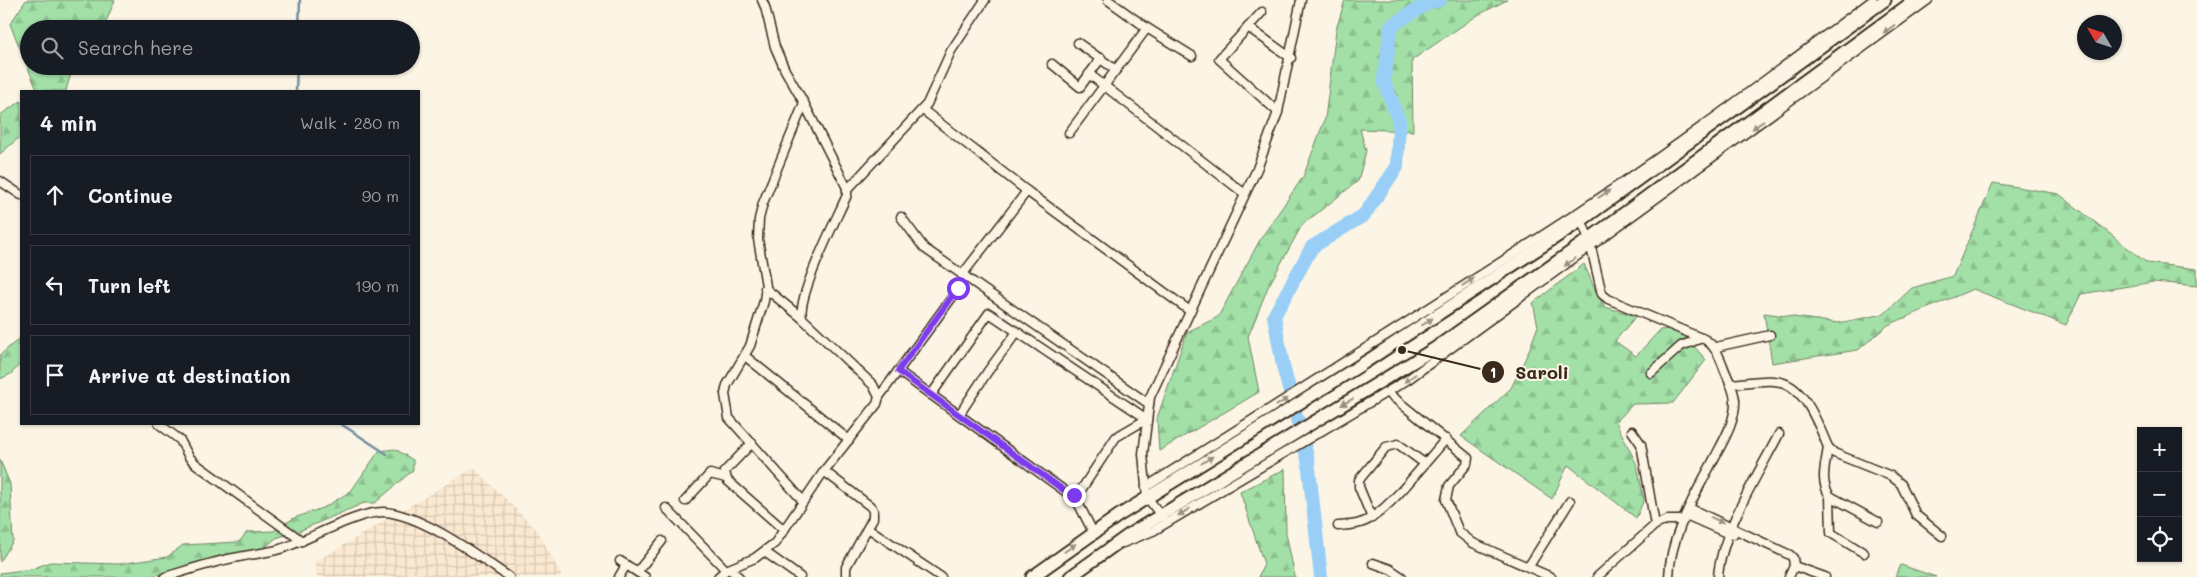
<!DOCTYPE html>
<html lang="en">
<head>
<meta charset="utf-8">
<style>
	body { margin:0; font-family:Mali,sans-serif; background:#242831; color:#f1f3f6 }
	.controls { position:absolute; right:15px; bottom:15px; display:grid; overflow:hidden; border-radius:0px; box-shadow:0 1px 4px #0004 }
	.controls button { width:45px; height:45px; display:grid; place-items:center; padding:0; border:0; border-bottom:1px solid #363941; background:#171b24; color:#f1f3f6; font:25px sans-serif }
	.compass { position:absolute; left:2077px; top:15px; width:45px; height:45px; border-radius:50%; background:#171b24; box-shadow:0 1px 4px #0004; rotate:309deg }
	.stop { position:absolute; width:15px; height:15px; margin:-11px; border:4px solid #7c3aed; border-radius:50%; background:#fff }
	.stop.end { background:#7c3aed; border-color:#fff; box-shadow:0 1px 5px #0008 }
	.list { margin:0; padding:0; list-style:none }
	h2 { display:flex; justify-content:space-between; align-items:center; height:65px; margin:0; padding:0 20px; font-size:21px }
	h2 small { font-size:16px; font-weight:400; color:#9ea1a6 }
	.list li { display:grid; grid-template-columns:32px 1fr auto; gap:15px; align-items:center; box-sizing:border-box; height:80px; margin:0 10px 10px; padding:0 10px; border:1px solid #363941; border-radius:0px }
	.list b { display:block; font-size:19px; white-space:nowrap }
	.list em { font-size:16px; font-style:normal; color:#9ea1a6 }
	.icon { flex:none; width:28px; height:28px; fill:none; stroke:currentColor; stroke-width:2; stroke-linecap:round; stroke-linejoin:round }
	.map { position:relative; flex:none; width:2197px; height:577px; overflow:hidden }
	.search { position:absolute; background:#171b24; box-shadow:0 1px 4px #0004; left:20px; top:20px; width:400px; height:55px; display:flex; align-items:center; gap:12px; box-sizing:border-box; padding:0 18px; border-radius:28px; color:#9ea1a6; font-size:19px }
	.panel { position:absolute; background:#171b24; box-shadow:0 1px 4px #0004; left:20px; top:90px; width:400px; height:335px; border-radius:0px }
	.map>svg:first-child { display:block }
	.industrial { fill:url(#industrial-grid) }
	.forest { fill:url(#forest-firs); stroke:#6e8562 }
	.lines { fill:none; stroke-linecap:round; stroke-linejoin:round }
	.stream { stroke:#738da0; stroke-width:2.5 }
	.river { stroke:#99cff7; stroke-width:14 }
	.minor-casing { stroke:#3b2a1e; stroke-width:11 }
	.highway-casing { stroke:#3b2a1e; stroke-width:15 }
	.minor { stroke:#fcf5e5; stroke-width:8 }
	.highway { stroke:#fcf5e5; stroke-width:11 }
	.oneway { fill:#9c9082 }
	.route { stroke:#7c3aed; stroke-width:6 }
	.leader { fill:none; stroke:#3b2a1e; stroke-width:2 }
	.callout-dot { fill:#3b2a1e; stroke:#fcf5e5; stroke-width:2 }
	.mark-label { font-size:15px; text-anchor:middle; font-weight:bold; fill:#fff }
	.callout-label { font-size:18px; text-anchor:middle; font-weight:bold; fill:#3b2a1e; stroke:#fcf5e5; stroke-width:4; stroke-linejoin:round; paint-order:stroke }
</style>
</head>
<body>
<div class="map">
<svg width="2197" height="577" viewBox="0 0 2197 577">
	<defs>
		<pattern id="industrial-grid" width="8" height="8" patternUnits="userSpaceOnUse" patternTransform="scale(1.25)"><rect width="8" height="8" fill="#fae8d1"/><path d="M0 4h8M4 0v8" fill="none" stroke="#d7c7b3"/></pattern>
		<pattern id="forest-firs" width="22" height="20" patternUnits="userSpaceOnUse" patternTransform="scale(1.25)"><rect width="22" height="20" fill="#a2e0a7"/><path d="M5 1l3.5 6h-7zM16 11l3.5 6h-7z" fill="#8cc08f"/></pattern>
	</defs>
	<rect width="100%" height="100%" fill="#fcf5e5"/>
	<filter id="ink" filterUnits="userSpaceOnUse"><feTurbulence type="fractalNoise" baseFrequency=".02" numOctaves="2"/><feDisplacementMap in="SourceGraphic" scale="10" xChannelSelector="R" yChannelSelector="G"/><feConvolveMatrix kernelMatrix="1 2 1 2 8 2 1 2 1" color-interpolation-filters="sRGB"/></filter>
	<g filter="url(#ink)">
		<path class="industrial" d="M474,468L538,531L562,577H317L315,562Z"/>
		<g class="forest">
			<path d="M26,0H115L103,29H29V66H73L66,91H35L37,90L10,24Z"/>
			<path d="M1345,0H1507L1478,15L1412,60L1413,131L1360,129L1366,151L1358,181L1302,225L1268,287L1248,337L1259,392L1159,451L1157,418L1187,332L1218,317L1261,238L1303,177L1325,119L1336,30Z"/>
			<path d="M21,101V136L0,154V115Z"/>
			<path d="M1993,183L2059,194L2147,263L2197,269V286L2153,282L2081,294L2066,325L1973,289L1888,325L1858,350L1772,363L1764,313L1838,323L1884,314L1912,288L1953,276Z"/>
			<path d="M1584,264L1597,294L1605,307L1636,316L1615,341L1636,356L1660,330L1678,328L1706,360L1673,403L1633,404L1616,422L1637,465L1644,500L1636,518L1568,465L1552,499L1461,436L1511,388L1528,353L1538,326L1533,303Z"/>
			<path d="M21,337V363L11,374L0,379V355Z"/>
			<path d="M395,449L413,460V470L375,503H364L299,531L276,538L263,549L148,577H0V573L32,569L50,562L119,564L167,557L183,545L239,542L247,532L274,531L294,518L325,507L351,491L379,451Z"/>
			<path d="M0,460L10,484L13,541L0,562Z"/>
			<path d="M1285,469L1286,533L1295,577H1258L1264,564L1240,492Z"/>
			<path d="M1901,565L1936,577H1895Z"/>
		</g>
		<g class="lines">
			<g class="stream">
				<path d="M299,29L300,0"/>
				<path d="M296,91L297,66"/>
				<path d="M341,424L387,454"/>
			</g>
			<path class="river" d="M1321,577L1308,460L1283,366L1274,316L1312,247L1364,215L1397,167L1399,121L1384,81L1391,26L1429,2L1440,0"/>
			<g class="minor-casing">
				<g id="minor">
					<path d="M1108,0L1147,28L1192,56"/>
					<path d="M1262,12L1219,59L1278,112"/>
					<path d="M1248,27L1291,58"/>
					<path d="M1078,43L1116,70"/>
					<path d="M1052,64L1080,87L1101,58"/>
					<path d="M1089,74L1245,194"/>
					<path d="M923,110L1027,191L1190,311"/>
					<path d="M1069,133L1147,28"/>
					<path d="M0,181L21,195"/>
					<path d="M847,190L927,104L951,51L985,0"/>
					<path d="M901,217L924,248L1149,404"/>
					<path d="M1580,217L1589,239L1602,294L1608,299L1706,340C1717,348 1720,358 1725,371C1729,380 1734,390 1735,400C1736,420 1724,440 1715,457C1696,494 1670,534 1669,577"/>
					<path d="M962,275L1027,191"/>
					<path d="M765,288L802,318"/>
					<path d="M1716,347L1770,335"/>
					<path d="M745,356L849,440"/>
					<path d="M898,371L1069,494L1074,495L1079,493L1116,437L1147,419L989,313L931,395"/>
					<path d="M1651,373L1681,346L1702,338"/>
					<path d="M1730,384C1745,383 1760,380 1774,381C1804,382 1818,424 1828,447L1834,453L1891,476L1901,484L1916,515L1942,536"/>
					<path d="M1388,393L1468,458L1467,464L1449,486L1446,500L1459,532L1473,543L1551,577"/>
					<path d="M879,397L959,288"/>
					<path d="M959,415L988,371L1017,332"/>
					<path d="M159,424L180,440L189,457L196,464L302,541"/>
					<path d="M1632,431L1641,444L1655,525"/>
					<path d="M752,443L725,471L727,480L784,530"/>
					<path d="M1828,447C1826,464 1819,481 1830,496L1878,522"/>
					<path d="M824,471L870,506L873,510V518L846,567V577"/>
					<path d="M1146,487C1290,396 1434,306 1577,213C1678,147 1776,72 1873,0"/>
					<path d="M1074,495L1093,532"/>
					<path d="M1830,496L1831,533L1864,553"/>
					<path d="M685,501L710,474L726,478"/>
					<path d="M803,501L729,418L725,394L727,385L750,346L764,301L766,286L758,239L759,219L763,203L804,103"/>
					<path d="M666,508L726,570"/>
					<path d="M1689,508L1790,555L1793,558L1794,566L1789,577"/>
					<path d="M1686,515L1729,534H1733"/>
					<path d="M1162,517L1147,497L1143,454L1150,397L1257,169L1278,112L1301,0"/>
					<path d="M1372,518L1359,487V480L1386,447L1398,444L1424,463"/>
					<path d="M1338,526C1349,525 1361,525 1371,518C1394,504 1427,460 1446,439"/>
					<path d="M868,528L941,577"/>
					<path d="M1123,543L1153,531L1407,380L1928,0"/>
					<path d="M765,552L800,577"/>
					<path d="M620,561L645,577"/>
					<path d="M1373,563L1390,569L1402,577"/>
					<path d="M1529,566L1570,501"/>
					<path d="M1794,566L1825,577"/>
					<path d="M729,569L739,577"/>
					<path d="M637,572L662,541"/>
					<path d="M165,577C189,570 214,561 239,557C252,554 267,553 280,549C307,541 358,511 384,512C421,514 478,556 509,577"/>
					<path d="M619,577L626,565"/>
					<path d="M718,577L726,570L755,558L775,543L824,471L877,404L879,397L873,385L802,318C797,295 836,220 847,195V188L804,103L785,70L775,47L765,7L762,0"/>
					<path d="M1597,577L1655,525L1667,520H1684"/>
					<path d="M1718,577C1721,532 1758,475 1779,434"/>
				</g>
			</g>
			<g class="highway-casing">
				<g id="highway">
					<path d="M1032,577L1118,516L1367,361L1582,220L1885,0"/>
					<path d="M1070,577L1130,534L1434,349L1589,239L1915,0"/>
				</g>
			</g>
			<use href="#minor" class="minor"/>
			<use href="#highway" class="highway"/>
		</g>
		<defs><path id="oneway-solid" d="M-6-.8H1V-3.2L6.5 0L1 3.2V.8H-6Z" transform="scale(1.25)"/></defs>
		<g class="oneway">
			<use href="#oneway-solid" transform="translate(1889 29) rotate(144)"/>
			<use href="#oneway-solid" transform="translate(1758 125) rotate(144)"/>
			<use href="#oneway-solid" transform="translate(1604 194) rotate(-34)"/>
			<use href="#oneway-solid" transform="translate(1570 262) rotate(144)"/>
			<use href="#oneway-solid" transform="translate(1468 282) rotate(-33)"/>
			<use href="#oneway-solid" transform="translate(1427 322) rotate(-33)"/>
			<use href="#oneway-solid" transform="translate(1410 378) rotate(145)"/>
			<use href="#oneway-solid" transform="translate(1282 402) rotate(-32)"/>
			<use href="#oneway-solid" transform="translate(1347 402) rotate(151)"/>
			<use href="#oneway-solid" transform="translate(1207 460) rotate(-32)"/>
			<use href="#oneway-solid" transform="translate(1184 512) rotate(149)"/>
			<use href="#oneway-solid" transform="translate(1717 520) rotate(24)"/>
			<use href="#oneway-solid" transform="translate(1070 548) rotate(-35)"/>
		</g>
	</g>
	<g class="lines" filter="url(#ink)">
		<path class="route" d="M958,288L898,371L1069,494L1074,495"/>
	</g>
	<path class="leader" d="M1402 350L1493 372"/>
	<g class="callout-dot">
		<circle cx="1402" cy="350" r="5"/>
		<circle cx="1493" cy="372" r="12"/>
	</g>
	<g class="mark-label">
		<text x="1493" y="378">1</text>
	</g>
	<g class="callout-label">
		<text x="1542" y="379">Saroli</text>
	</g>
</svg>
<div class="controls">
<button>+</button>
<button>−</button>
<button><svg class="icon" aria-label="locate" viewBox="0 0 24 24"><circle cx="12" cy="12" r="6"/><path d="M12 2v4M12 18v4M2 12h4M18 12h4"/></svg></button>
</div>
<svg class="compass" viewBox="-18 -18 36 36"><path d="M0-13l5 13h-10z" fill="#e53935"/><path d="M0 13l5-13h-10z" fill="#9ea1a6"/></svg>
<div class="stop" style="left:958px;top:288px"></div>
<div class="stop end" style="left:1074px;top:495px"></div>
<div class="search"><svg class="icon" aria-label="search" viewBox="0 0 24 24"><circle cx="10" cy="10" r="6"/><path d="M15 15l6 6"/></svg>Search here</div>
<section class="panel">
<h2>4 min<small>Walk · 280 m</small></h2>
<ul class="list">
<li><svg class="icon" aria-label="ahead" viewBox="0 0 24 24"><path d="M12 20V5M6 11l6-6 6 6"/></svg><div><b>Continue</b></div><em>90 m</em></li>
<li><svg class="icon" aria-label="left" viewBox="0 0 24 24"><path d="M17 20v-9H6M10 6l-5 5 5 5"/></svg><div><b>Turn left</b></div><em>190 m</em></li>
<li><svg class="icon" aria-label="arrive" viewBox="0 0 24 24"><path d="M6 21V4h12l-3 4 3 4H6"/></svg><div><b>Arrive at destination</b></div></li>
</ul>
</section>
</div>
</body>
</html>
